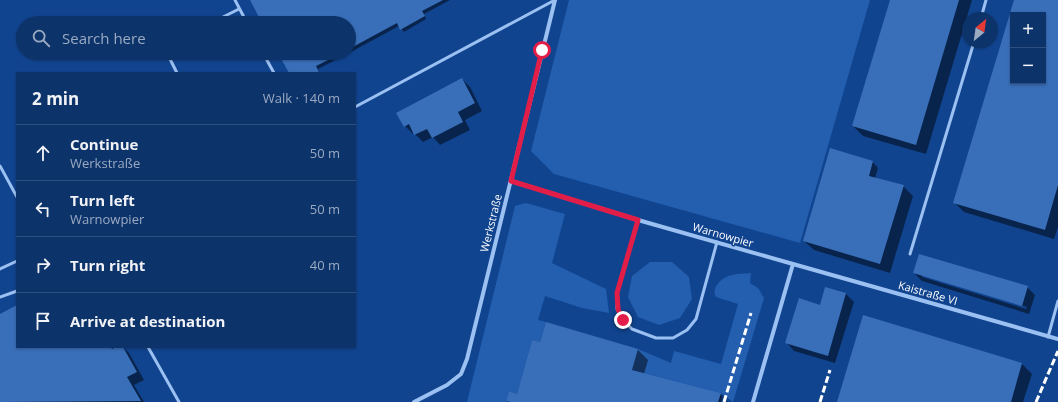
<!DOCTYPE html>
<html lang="en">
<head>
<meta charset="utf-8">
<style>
	body { margin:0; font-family:"Open Sans",sans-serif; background:#1b3f73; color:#f1f3f6 }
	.controls { position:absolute; right:12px; top:12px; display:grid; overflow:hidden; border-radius:0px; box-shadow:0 1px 3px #0004 }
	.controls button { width:36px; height:36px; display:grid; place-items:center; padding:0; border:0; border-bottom:1px solid #2d4e7e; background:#0d336b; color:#f1f3f6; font:20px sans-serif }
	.compass { position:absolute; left:962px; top:12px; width:36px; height:36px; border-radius:50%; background:#0d336b; box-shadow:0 1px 3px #0004; rotate:29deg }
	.stop { position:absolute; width:12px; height:12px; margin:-9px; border:3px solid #e11d48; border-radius:50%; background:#fff }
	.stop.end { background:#e11d48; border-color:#fff; box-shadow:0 1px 4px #0008 }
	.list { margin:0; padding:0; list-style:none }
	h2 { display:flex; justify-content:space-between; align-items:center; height:52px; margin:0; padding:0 16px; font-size:17px }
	h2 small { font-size:13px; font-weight:400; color:#9aaac1 }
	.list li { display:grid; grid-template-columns:26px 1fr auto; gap:12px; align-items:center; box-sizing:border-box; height:56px; padding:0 16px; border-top:1px solid #2d4e7e }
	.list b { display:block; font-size:15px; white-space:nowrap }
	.list p { margin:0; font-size:13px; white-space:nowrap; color:#9aaac1 }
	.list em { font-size:13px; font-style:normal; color:#9aaac1 }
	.icon { flex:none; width:22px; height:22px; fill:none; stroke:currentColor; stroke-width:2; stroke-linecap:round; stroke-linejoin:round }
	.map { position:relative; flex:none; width:1058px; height:402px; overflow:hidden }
	.search { position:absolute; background:#0d336b; box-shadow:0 1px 3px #0004; left:16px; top:16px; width:340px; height:44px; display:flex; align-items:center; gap:10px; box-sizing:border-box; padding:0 14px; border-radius:22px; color:#9aaac1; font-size:15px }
	.panel { position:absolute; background:#0d336b; box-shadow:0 1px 3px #0004; left:16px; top:72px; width:340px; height:276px; border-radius:0px }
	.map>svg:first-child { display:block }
	.green { fill:#235eaf }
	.shadow { fill:#0007; fill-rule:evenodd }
	.building { fill:#396fb9; fill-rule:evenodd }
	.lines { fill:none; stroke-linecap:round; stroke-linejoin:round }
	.lane { stroke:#9bc0f2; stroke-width:3 }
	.street { stroke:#9bc0f2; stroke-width:4 }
	.rail { stroke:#fff; stroke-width:3; stroke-dasharray:7 3; stroke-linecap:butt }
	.route { stroke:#e11d48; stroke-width:5 }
	.labels { text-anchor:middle; stroke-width:3; stroke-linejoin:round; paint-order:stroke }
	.street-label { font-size:11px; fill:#fff; stroke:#11448f }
</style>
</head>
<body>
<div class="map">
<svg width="1058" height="402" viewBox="0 0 1058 402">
	<rect width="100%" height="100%" fill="#11448f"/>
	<g class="green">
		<path d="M569,0H870L800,243L554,174L531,151Z"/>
		<path d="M526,203L565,214L552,263L606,289L609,313L582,308L545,296L538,320L546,322L540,342L532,340L517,394L509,391L506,402H467L515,206Z"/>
		<path d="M650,262H672L689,277L692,299L680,318L659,325L638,317L628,297L632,276Z"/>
		<path d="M751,273L750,283L758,288L764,298L733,402L721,393L632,370L638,349L671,363L674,351L721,364L738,304L716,297C711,287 722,277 732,275C738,273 745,274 751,273Z"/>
	</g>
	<g class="shadow">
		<path d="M251,0H450L424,14L426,19L404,32L399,26L349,53V23H264Z"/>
		<path d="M891,0H972L926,154L863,136L853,126Z"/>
		<path d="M1015,0H1058V227L1054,239L964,212L954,202ZM1013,15H1043V81H1013Z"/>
		<path d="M280,53H349L318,69L320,73H290Z"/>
		<path d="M462,79L470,87L482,111L465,120L470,130L440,145L433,137L423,142L414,133L413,134L405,126Z"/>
		<path d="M831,149L873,162L878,168L875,178L903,186L913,196L890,273L814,250L804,241Z"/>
		<path d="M914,273L1027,287L1035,295L1029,314L922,281ZM922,275L1027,307L1026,309L922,277Z"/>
		<path d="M846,294L854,302L835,363L794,351L787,343L821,306Z"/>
		<path d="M17,306V347H114L115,349L118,347H123L129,353L144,380L134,385L144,402H0V315Z"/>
		<path d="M547,324L638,350L648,360L644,374L720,394L723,397L721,402H508L507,401L517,395L541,343Z"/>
		<path d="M1022,364L1032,374L1023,402H838Z"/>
	</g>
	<g class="building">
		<path d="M250,0H443L422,11L425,16L400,30L397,23L349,49V23H262Z"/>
		<path d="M890,0H959L916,145L852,126Z"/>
		<path d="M1014,0H1058V185L1045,230L953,203ZM1013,15H1043V81H1013Z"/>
		<path d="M278,53H342L316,66L319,72L318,73H289Z"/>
		<path d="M462,78L475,103L458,112L463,122L432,138L427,129L414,135L409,124L404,127L396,113Z"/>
		<path d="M830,148L873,161L869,176L904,185L880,264L803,241Z"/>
		<path d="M919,254L1028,286L1022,306L913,273Z"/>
		<path d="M825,287L846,293L828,356L785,343L799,298L820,305Z"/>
		<path d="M17,305V347H111L112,349L116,347H123L137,372L127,377L141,401L0,402V314Z"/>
		<path d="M863,315L1022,363L1011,402H837Z"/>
		<path d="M546,322L638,349L632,370L721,393L718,402H510L506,401L509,391L517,394L532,340L540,342Z"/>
	</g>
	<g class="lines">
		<g class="lane">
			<path d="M235,0L247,23"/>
			<path d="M981,18L986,0"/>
			<path d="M211,23L239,9"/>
			<path d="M167,53L177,73"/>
			<path d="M263,53L274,73"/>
			<path d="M355,107L555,0"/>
			<path d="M0,166L17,197"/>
			<path d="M638,220L617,293V309L623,320L632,329L656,338H673L687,330L696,319L717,242"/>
			<path d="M910,254L974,42"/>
			<path d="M0,269L17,261"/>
			<path d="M0,297L17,291"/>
			<path d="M1048,337L1058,301"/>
			<path d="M148,347L179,402"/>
		</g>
		<g class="street">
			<path d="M511,181L638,220L793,264L753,402"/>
			<path d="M793,264L1058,339"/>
			<path d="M414,402L447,385L461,374L467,359L555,0"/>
		</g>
		<g class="rail">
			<path d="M724,402L751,313"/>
			<path d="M820,402L830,370"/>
			<path d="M1036,402L1058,351"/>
		</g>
	</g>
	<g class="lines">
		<path class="route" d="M542,50L511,181L638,220L617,293L618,309L623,320"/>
	</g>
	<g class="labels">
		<g class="street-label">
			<text transform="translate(491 223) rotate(-76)" y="4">Werkstraße</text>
			<text transform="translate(723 235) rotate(16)" y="4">Warnowpier</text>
			<text transform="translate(928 293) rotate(16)" y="4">Kaistraße VI</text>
		</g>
	</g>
</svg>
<div class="controls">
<button>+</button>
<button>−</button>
</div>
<svg class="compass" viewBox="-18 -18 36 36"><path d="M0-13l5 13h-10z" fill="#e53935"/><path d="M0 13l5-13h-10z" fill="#9aaac1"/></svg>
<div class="stop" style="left:542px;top:50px"></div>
<div class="stop end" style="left:623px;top:320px"></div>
<div class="search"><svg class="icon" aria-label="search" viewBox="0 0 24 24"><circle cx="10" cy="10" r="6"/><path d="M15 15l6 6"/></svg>Search here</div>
<section class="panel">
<h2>2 min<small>Walk · 140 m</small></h2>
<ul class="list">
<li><svg class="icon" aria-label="ahead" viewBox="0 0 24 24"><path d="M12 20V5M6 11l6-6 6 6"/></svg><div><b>Continue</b><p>Werkstraße</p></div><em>50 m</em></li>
<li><svg class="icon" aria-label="left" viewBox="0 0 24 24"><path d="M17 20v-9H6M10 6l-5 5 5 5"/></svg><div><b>Turn left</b><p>Warnowpier</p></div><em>50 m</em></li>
<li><svg class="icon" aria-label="right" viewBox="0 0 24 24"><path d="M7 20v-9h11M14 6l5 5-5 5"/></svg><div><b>Turn right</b></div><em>40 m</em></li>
<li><svg class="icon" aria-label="arrive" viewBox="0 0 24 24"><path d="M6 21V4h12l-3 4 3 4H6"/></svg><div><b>Arrive at destination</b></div></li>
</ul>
</section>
</div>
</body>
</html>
